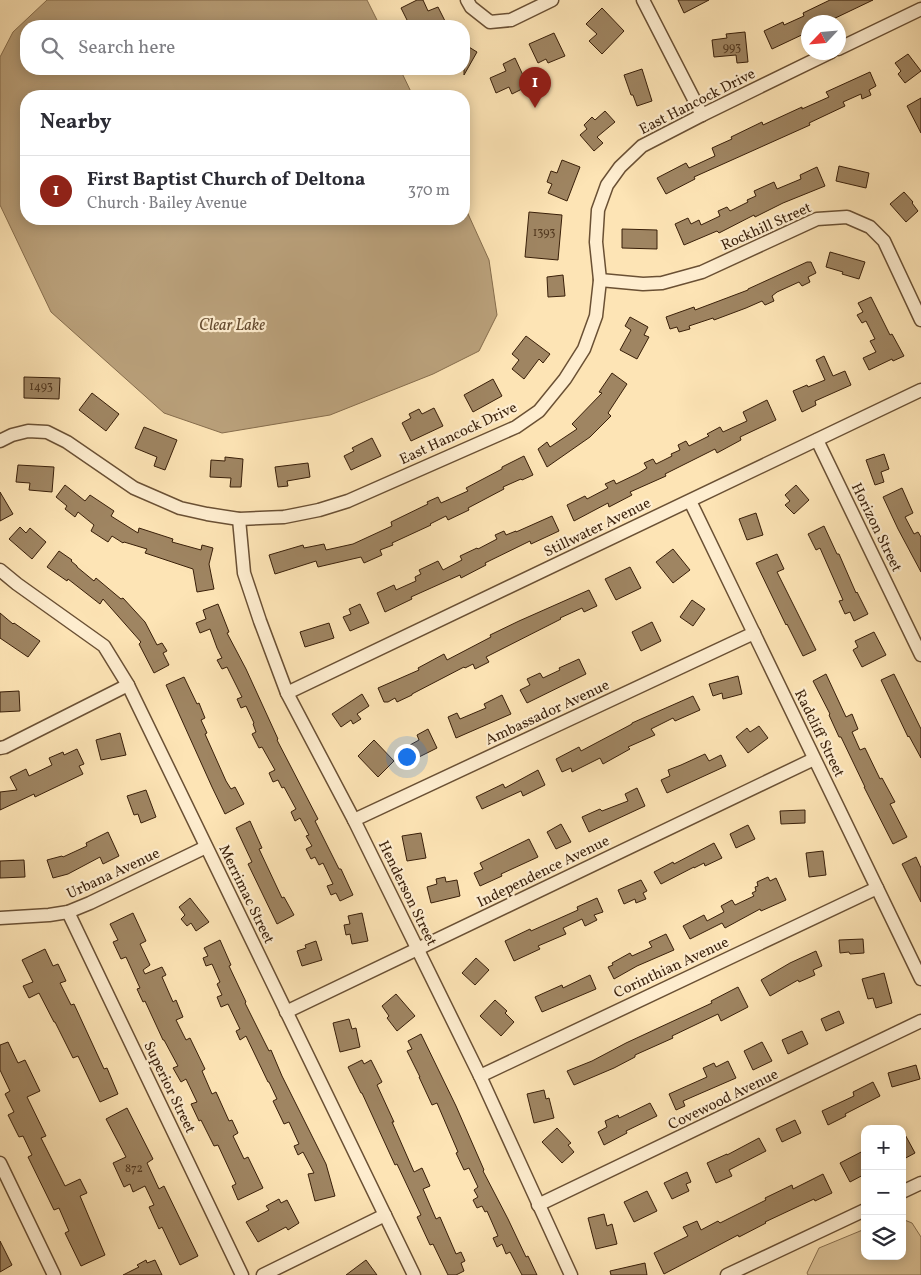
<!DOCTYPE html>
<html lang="en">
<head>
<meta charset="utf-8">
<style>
	body { margin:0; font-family:Vollkorn,serif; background:#f2f2f3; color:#2b2b33 }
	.controls { position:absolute; right:15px; bottom:15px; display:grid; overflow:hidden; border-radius:10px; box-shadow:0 2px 12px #0003 }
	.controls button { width:45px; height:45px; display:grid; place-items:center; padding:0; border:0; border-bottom:1px solid #e1e1e2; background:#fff; color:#2b2b33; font:25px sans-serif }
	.compass { position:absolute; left:801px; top:15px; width:45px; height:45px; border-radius:50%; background:#fff; box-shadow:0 2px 12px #0003; rotate:244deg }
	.you { position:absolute; left:406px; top:756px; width:18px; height:18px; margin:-12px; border:4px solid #fff; border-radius:50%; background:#1a73e8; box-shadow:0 0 0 8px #1a73e833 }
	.badge { display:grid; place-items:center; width:32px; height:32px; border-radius:50%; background:#8f2418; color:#fff; font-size:16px; font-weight:700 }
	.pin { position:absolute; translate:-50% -41px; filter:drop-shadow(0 1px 2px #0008) }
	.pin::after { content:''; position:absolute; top:26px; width:18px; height:15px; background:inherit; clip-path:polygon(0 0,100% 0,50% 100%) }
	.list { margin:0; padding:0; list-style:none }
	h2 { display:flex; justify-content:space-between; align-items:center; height:65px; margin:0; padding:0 20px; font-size:21px }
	h2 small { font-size:16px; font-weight:400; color:#7c7c81 }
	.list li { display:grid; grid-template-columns:32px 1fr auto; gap:15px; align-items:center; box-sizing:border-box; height:70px; padding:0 20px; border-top:1px solid #e1e1e2 }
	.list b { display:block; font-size:19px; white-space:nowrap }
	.list p { margin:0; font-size:16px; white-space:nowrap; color:#7c7c81 }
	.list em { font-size:16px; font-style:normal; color:#7c7c81 }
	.icon { flex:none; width:28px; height:28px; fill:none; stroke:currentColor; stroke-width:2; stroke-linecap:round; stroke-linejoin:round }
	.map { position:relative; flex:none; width:921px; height:1275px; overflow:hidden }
	.search { position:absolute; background:#fff; box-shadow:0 2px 12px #0003; left:20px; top:20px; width:450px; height:55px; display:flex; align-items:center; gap:12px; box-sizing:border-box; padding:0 18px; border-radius:20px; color:#7c7c81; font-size:19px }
	.panel { position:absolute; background:#fff; box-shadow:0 2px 12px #0003; left:20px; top:90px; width:450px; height:135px; border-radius:20px }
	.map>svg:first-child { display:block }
	.green { fill:#dcc398; stroke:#8a7150 }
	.water { fill:#baa17b; stroke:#866d4d }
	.building { fill:#9f8562; stroke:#391f09 }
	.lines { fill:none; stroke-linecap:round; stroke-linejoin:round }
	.street-casing { stroke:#6a5034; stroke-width:15 }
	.street { stroke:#feedcf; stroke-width:12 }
	.labels { text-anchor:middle; stroke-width:4.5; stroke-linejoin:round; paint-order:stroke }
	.number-label { font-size:12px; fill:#52381f }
	.street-label { font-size:15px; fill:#391f09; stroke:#feedcf }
	.water-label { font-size:16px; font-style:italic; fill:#664c31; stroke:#feedcf }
</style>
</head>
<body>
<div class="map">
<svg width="921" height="1275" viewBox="0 0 921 1275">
	<rect width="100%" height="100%" fill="#fde4b5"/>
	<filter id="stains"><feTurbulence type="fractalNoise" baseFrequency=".004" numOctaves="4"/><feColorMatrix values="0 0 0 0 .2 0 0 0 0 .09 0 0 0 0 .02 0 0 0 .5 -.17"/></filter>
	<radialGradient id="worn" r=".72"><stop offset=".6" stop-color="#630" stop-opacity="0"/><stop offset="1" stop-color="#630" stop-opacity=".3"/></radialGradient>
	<path class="green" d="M902,1219L912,1223L921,1237V1275H808L807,1273L819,1248L865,1229V1256H902Z"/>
	<path class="water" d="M47,0H367L380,26H26V69H400L413,96H26V219H464V205L489,260L497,315L479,351L433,374L330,415L222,433L164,413L51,312L0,205V57L13,32Z"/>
	<g class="building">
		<path d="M417,0H423L428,11L438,7L446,23L438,26H410L401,8Z"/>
		<path d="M678,0H709L684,13Z"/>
		<path d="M830,0H873L827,22H808V32L772,49L764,31L783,22L784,25L804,16L803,13Z"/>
		<path d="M602,8L624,31L602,54L589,41L597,34L586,24Z"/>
		<path d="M745,32L748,62L737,63L736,55L714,57L712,40L727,38L726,34Z"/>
		<path d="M554,33L565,56L548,63L546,59L538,63L529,44Z"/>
		<path d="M464,44L477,52L464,75Z"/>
		<path d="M908,54L921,71L905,83L898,74L901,71L895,63Z"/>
		<path d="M515,58L528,86L512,94L509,87L496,93L490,78L506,71L503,64Z"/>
		<path d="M642,69L652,101L637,106L633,95H631L624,75Z"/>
		<path d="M870,72L876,86L869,90L871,95L862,99L861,94L843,102L845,106L809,123L810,125L694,177L695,179L666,194L657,178L686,163L689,168L715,156L712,148L732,139L731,137L762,122L763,125L802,107V109L829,97L826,92Z"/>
		<path d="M921,98V133L907,106Z"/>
		<path d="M605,111L615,122L597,137L603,143L594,151L580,135L587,129L584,125L592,117L595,120Z"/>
		<path d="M562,160L580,167L567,201L548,193L552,184L547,182L551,171L557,173Z"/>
		<path d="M839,166L869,173L866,188L836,181Z"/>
		<path d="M817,167L825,186L783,203L755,217L754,215L719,233L717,231L684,245L675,224L688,218L691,224L699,220L701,225L720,216L718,211L727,207L730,211L748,202L747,200L756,196L754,191L774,182L777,189L801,179L800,175Z"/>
		<path d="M904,192L913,202L912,203L918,211L906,222L890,204Z"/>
		<path d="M529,212L562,215L558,260L525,257Z"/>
		<path d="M622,229L657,230V249L622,248Z"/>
		<path d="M830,252L865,262L859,279L842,274L843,272L826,267Z"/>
		<path d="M807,262H811L816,273L808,277L810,282L802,286L799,282L777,292L772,296L774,301L765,305L762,301L746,308L714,320L713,318L689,326L690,329L679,332L677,327L670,329L666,317L694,307L695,310L748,290V289Z"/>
		<path d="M563,275L565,296L548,297L547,277Z"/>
		<path d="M871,297L890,335L892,334L904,356L893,361L892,359L869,370L863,358L876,352L870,341L875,339L866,321L862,323L857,315L863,312L858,303Z"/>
		<path d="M630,317L648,327L644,335L649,337L637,359L620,350L631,330L625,326Z"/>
		<path d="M526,336L550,354L543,363L539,359L524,379L512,369L519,360L512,354Z"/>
		<path d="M824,356L833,376L845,371L851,385L815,401L816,405L802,412L793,391L807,385L808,387L825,380L816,360Z"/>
		<path d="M612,373L627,384L608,413L611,416L590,437L547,467L538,449L547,442L550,447L577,429L572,424L602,393L599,392Z"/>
		<path d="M24,377L60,378L59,399L24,398Z"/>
		<path d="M493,379L502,396L473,412L464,395Z"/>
		<path d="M92,393L119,414L106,431L79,410Z"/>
		<path d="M767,400L776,420L740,437L741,440L717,453L715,449L665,474L666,476L630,492L632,495L609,507L608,503L574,521L567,505L585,496L587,499L608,488L605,484L614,480L616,484L639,473L647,468L644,463L653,459L656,464L672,456L671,454L680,450L678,445L686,441L689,446L709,436L707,434L720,427L723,432L747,421L743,412Z"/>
		<path d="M434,408L443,426L411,441L402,423L411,418L409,414L419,409L422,414Z"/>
		<path d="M144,427L177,440L165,470L154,466L157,457L135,448Z"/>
		<path d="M372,438L381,456L351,470L344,456L354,451L352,448Z"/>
		<path d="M884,454L889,469L881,472L884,482L875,485L866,460Z"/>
		<path d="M524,456L533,475L522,480L521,479L503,487L504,489L468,508L469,510L448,520L446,516L430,524L431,525L392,543L393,545L380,550L382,555L364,563L361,557L318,567L316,561L275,574L269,555L303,545L304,548L324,544L326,550L353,544L392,526L391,522L428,504L427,502L438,497L441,503L468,491L466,488L502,469V467Z"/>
		<path d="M225,457L243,459L241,487H230L231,478L210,477L211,460L225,461Z"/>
		<path d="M308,463L310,477L287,481L288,486L278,487L275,467Z"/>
		<path d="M18,465L54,467L52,492L29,490L30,483L16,482Z"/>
		<path d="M65,485L85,501L90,495L114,511L111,516L138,533L139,528L173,539L172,542L201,550L202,545L213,548L209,564L214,589L197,592L193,569L145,553L147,549L124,542L123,543L112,536L108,542L91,531L94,525L78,512L75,517L65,509L67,506L56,497Z"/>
		<path d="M796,485L809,500L794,514L785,505L790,501L785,495Z"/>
		<path d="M902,488L913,513L905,517L914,534L918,532L921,537V572L898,529L883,497Z"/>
		<path d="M0,492L13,514L0,521Z"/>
		<path d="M756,513L763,535L747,540L739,519Z"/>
		<path d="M552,516L559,531L531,544L530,541L485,563L486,565L461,578L460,575L411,597L412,599L385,612L377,593L394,585L396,590L416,581L415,577L421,574L419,570L438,561L443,570L462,560L460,556L477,548L478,549L497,539L495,535L504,531L506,535L516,531V532Z"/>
		<path d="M824,526L837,554H839L856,593L857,592L868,614L854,621L850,612L845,614L839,601L843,600L820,548L816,550L808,534Z"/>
		<path d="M20,527L26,533L30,528L46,542L32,559L9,539Z"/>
		<path d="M673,549L690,570L673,583L656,562Z"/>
		<path d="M59,551L72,560L71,561L77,566V567L94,581L96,578L121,599L123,598L145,622L157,645L162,643L167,651L163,653L169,665L154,673L139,644L141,642L103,599L100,604L68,579L67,581L47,567Z"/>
		<path d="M777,554L784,569L777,572L816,650L803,656L787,624L786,625L756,563Z"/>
		<path d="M630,567L641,588L616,600L605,579Z"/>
		<path d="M589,590L597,606L584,612L582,608L560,618L561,619L486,657L489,662L475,669L473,664L465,668L464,667L412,694V695L397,702L395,698L388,702H384L378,688L419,670L418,668L444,654L447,660L491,637L490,635L519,621Z"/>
		<path d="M692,600L705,609L693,626L680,617Z"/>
		<path d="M218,604L229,632L227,633L246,669L278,739L277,740L318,819L315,821L339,869H341L353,895L340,901L336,893L331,895L327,886L333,884L323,863L319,865L315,857L311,859L306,849L312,846L306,836L309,835L300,818L295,821L291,812L296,809L284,787L282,788L278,780L273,782L269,773L275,770L262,747L259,748L252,734L256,732L253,724L254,723L246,706L241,708L237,699L242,697L227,667L222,669L217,660L222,658L217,648L210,629L200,633L196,623L206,619L203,610Z"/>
		<path d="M360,604L369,623L350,631L343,617L351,614L349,609Z"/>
		<path d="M0,613L13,624L14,623L40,641L28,657L0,638Z"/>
		<path d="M652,622L661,641L641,651L632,632Z"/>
		<path d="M329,623L334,638L305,647L300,632Z"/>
		<path d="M874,632L886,655L862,667L853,650L858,647L855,641Z"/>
		<path d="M579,659L586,674L527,703L520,690L530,685L527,679L540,673L543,678L560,670L559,668Z"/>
		<path d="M826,674L846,717L852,714L858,729L852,732L860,750L865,748L880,779L882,778L895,802L890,804L907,837L893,844L864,787H865L841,737H839L829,715L830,714L813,681Z"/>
		<path d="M894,674L921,729V758L909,736L908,737L881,680Z"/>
		<path d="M738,676L742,694L723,699L722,693L713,696L709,684Z"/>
		<path d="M184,677L197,704L199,703L205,718L201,720L207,733L205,734L226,781L231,789L235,787L244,804L225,814L212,787L166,685Z"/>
		<path d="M19,691L20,711L0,712V692Z"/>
		<path d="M362,694L369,706L357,714L361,719L353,724L351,720L341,727L332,714Z"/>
		<path d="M502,695L511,714L456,738L448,717L457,713L460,719L486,708L484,704Z"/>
		<path d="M693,696L700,710L675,721L673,718L651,729L655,735L628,747L630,749L603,764L600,758L572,772L571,768L562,772L556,759L579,747L581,751L632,724V723Z"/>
		<path d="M759,726L768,738L748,753L736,737L747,728L750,732Z"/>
		<path d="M428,729L437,748L417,758L410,745L419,740L417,735Z"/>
		<path d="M120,733L126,755L101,760L96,740Z"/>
		<path d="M374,740L394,761L378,777L358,756Z"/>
		<path d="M77,749L84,764L79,766L83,774L35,797L34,794L0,810V792L17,790L10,777L26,769L29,776L52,765L49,758L63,752L64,755Z"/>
		<path d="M705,754L709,761L721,755L726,766L667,793L661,780L670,776L668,770L681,765Z"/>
		<path d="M538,770L545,785L523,796L521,791L482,809L476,797L503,784L505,788Z"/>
		<path d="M637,788L645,806L589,832L582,817L600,809L602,811L628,801L625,794Z"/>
		<path d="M146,790L156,817L141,823L138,814L134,815L127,796Z"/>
		<path d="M805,810V823L781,824L780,811Z"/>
		<path d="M250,821L262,848L259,849L282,898L284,897L294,915L277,924L248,864L252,862L236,828Z"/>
		<path d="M561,824L571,842L556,849L547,832Z"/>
		<path d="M748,825L755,839L736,848L730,834Z"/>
		<path d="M108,832L119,856L103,864L100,857L68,874L53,878L47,860L62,856L63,857L87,846L86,843Z"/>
		<path d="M421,833L426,858L407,861L402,836Z"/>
		<path d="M529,839L538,857L501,874L502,876L480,886L474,873L483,869L480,863Z"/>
		<path d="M714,843L722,858L705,866L704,863L694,868V867L661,884L654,872L673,862L674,864Z"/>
		<path d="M823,851L826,875L809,877L806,853Z"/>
		<path d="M916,857L921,868V902L902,864Z"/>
		<path d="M24,860L25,877L0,878V861Z"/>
		<path d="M445,877L446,882L457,880L460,896L431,903L427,887L437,884L436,879Z"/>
		<path d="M768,877L770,881L776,878L786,900L761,911L760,909L725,928L722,923L690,939L683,926L704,915L707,921L724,912L721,906L732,900L735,905L754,896L752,893L756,891L755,887L758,886L757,882Z"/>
		<path d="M641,880L647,891L643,893L646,899L636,903L635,899L624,904L618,890Z"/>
		<path d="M190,898L209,922L196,931L191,923L187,926L181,919L185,915L179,907Z"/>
		<path d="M597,898L603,912L594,915L597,920L585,926L582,919L563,928L566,934L538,946L540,949L514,961L505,941L530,929L531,931L578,910L577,907Z"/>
		<path d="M133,913L146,941L140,944L150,965L143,970L145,974L162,967L166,975L162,977L173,1002L176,1000L183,1017L176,1020L186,1040L190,1038L205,1069L202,1071L212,1094L216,1092L229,1121L232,1120L238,1133L233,1136L244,1159L248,1157L263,1188L238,1200L232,1186L236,1184L218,1145L214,1146L201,1120L199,1121L191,1104L197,1102L186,1079L181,1082L173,1068L178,1066L164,1040H163L145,1001L143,1002L137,989L140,988L126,957L121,959L113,942L118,940L110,924Z"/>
		<path d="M362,913L368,941L352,944L350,934L346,935L344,925L350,924L348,916Z"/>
		<path d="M666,934L674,950L637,966L614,979L608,967L613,965L612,963L630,953L632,956L652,947L649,942Z"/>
		<path d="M863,939L864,953L850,954L849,952L840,953L839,940Z"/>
		<path d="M220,940L231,965L229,966L246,1002L245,1003L269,1051L271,1050L282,1076L326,1164L335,1196L315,1201L308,1174L314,1173L303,1152L298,1155L294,1146L299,1144L289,1122L284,1124L273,1101L277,1099L269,1082H268L246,1036L240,1040L236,1031L240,1029L228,1004L221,1007L217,997L222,995L217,984L220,982L212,964L206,966L203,958L208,956L204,948Z"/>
		<path d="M316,941L322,960L302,966L297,951L306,948L305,945Z"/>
		<path d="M45,949L53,966L58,964L66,981L60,983L71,1005L74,1004L104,1069L107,1068L118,1094L100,1102L78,1056L73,1058L55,1022H54L39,993L29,998L23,986L33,982L22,960Z"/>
		<path d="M816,951L822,966L813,970L815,975L799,982L798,980L770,996L761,980L790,963Z"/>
		<path d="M476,958L489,970L475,985L462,973Z"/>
		<path d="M884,973L892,1003L876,1008L873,998L868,999L862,979Z"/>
		<path d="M590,975L596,989L542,1012L535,997L562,985L563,988Z"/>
		<path d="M738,987L748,1007L721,1021L718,1014L672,1036L673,1038L635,1055V1057L614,1068L574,1085L567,1071L592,1061L626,1043L712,1003L711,1001Z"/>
		<path d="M396,994L415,1016L397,1031L387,1018L389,1016L382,1006Z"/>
		<path d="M495,1000L507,1011L505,1013L514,1022L501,1036L480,1016Z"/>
		<path d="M839,1011L844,1023L826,1031L821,1019Z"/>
		<path d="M349,1019L352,1029L356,1028L360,1047L340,1052L333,1023Z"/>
		<path d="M802,1031L808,1044L788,1054L782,1040Z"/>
		<path d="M421,1034L456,1106L484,1170L483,1171L508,1219L526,1257L528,1256L537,1275H522L510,1252L506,1254L502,1244L497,1247L493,1238L498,1236L487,1211L485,1212L482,1206L477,1208L473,1200L478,1197L474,1190L478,1187L469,1168L464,1170L456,1153L458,1152L437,1103L432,1105L419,1077H420L407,1051L412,1049L408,1041Z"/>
		<path d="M8,1042L18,1063L25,1060L40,1091L27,1097L46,1136L41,1138L65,1186L80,1179L87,1193L80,1196L105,1255L81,1266L65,1233L69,1231L59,1208L54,1210L28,1157L32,1155L23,1136L19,1137L8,1115L14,1112L5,1094L10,1091L0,1070V1045Z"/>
		<path d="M762,1042L772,1061L753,1070L744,1051Z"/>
		<path d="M362,1060L364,1064L371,1060L382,1082L377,1085L394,1122H392L414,1172L422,1168L430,1186L423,1189L436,1219L440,1217L456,1254L461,1252L465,1261L461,1263L464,1271L456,1275H448L433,1244L430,1245L417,1217L421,1215L397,1164L395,1165L362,1093H361L348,1067Z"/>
		<path d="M728,1061L736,1078L683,1101L685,1106L676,1110L669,1094L707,1077L703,1068L714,1063L716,1067Z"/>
		<path d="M916,1065L920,1079L892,1087L888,1073Z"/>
		<path d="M873,1082L880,1096L845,1114L846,1116L828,1125L822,1111L854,1096L853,1092Z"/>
		<path d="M544,1090L546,1099L549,1098L554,1118L534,1123L527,1094Z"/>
		<path d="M650,1103L657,1116L626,1131L627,1133L604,1145L598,1132L607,1127L605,1121L618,1115L619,1118Z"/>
		<path d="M127,1108L153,1159L147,1163L159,1189L164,1186L198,1256L180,1265L162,1227L159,1229L149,1207L154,1205L145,1186L133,1192L130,1184L124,1187L113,1163L126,1157L106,1119Z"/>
		<path d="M795,1120L801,1133L782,1142L776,1129Z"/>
		<path d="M557,1128L571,1143L568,1145L574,1152L562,1163L542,1142Z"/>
		<path d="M902,1129L915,1153L902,1160Z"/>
		<path d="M759,1138L766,1151L729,1170L732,1176L716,1183L707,1163L727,1154V1155Z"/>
		<path d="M865,1150V1174L850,1182L840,1163Z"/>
		<path d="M687,1172L691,1182L686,1184L689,1191L672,1199L664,1183Z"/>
		<path d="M823,1174L832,1193L815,1201L814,1199L765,1222L766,1223L739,1237L738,1235L664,1274L654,1253L688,1236L683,1227L697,1221L701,1230L718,1221L720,1223L766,1200L765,1198L792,1185L793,1189Z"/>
		<path d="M647,1191L657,1211L634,1222L624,1202Z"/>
		<path d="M279,1199L281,1203L287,1200L299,1223L288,1230L286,1227L258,1242L246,1222L269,1210L266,1206Z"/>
		<path d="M604,1214L607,1226L612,1224L617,1244L596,1249L588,1218Z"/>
		<path d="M0,1241L12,1265L0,1272Z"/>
		<path d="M146,1260L147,1263L155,1260L162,1275H123L139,1267L137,1265Z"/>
		<path d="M366,1260L377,1275H346Z"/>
		<path d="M645,1263L647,1275H611L610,1271Z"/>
	</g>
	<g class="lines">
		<g class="street-casing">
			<g id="street">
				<path d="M467,0L471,7L490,22L511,20L552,0"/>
				<path d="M643,0L702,115"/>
				<path d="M838,49L921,9"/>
				<path d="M600,280L643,284L662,283L702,272L817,219L847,217L870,227L884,241L921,320"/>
				<path d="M817,440L921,655"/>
				<path d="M0,441L12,435L28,431L47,432L67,442L134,488L180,508L207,514L239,519L284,517L319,510L348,501L516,427L539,411L565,379L584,349L596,316L600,280L596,242L598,210L607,185L620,167L642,146L702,115L831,52"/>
				<path d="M690,501L921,979"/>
				<path d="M239,519L244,573L260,621L287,693L354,820L480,1076L571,1275"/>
				<path d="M0,570L17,584L104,646L128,685L414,1275"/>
				<path d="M287,693L921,390"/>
				<path d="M0,748L5,747L128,685"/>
				<path d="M354,820L754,633"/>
				<path d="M68,912L242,1275"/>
				<path d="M0,918L49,915L68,912L90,903L206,847"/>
				<path d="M286,1012L814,759"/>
				<path d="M480,1076L877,888"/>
				<path d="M0,1163L54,1275"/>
				<path d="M902,1192L921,1183"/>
				<path d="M538,1205L921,1021"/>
				<path d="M263,1275L385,1215"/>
				<path d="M727,1275L865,1210"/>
			</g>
		</g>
		<use href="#street" class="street"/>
	</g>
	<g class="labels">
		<g class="number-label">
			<text x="732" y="51">993</text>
			<text x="544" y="236">1393</text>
			<text x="41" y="390">1493</text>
			<text x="134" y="1172">872</text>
		</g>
		<g class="street-label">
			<text transform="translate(697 101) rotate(-27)" y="5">East Hancock Drive</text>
			<text transform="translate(766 226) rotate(-24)" y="5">Rockhill Street</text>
			<text transform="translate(458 433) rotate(-25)" y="5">East Hancock Drive</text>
			<text transform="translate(597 527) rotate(-26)" y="5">Stillwater Avenue</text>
			<text transform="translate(877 527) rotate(64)" y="5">Horizon Street</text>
			<text transform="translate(547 712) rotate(-25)" y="5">Ambassador Avenue</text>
			<text transform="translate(820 733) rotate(64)" y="5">Radcliff Street</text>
			<text transform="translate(543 871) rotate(-26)" y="5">Independence Avenue</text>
			<text transform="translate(113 873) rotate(-25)" y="5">Urbana Avenue</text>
			<text transform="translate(408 893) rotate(64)" y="5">Henderson Street</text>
			<text transform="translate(247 894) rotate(64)" y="5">Merrimac Street</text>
			<text transform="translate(671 967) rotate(-25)" y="5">Corinthian Avenue</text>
			<text transform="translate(170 1087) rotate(64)" y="5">Superior Street</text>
			<text transform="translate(723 1099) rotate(-26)" y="5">Covewood Avenue</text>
		</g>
		<g class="water-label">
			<text x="232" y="330">Clear Lake</text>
		</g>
	</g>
	<rect width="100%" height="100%" filter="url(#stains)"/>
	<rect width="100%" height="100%" fill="url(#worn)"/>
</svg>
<div class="controls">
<button>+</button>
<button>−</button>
<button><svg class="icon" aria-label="layers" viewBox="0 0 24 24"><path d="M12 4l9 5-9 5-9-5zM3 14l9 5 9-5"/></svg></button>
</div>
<svg class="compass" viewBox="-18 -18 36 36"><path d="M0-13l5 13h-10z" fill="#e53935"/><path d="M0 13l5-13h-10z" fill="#7c7c81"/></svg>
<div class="you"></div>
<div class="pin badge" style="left:535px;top:108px">1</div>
<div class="search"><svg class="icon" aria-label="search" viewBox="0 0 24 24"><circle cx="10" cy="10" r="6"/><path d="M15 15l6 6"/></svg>Search here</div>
<section class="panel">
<h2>Nearby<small></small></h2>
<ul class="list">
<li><span class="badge">1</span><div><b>First Baptist Church of Deltona</b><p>Church · Bailey Avenue</p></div><em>370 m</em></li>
</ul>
</section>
</div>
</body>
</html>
